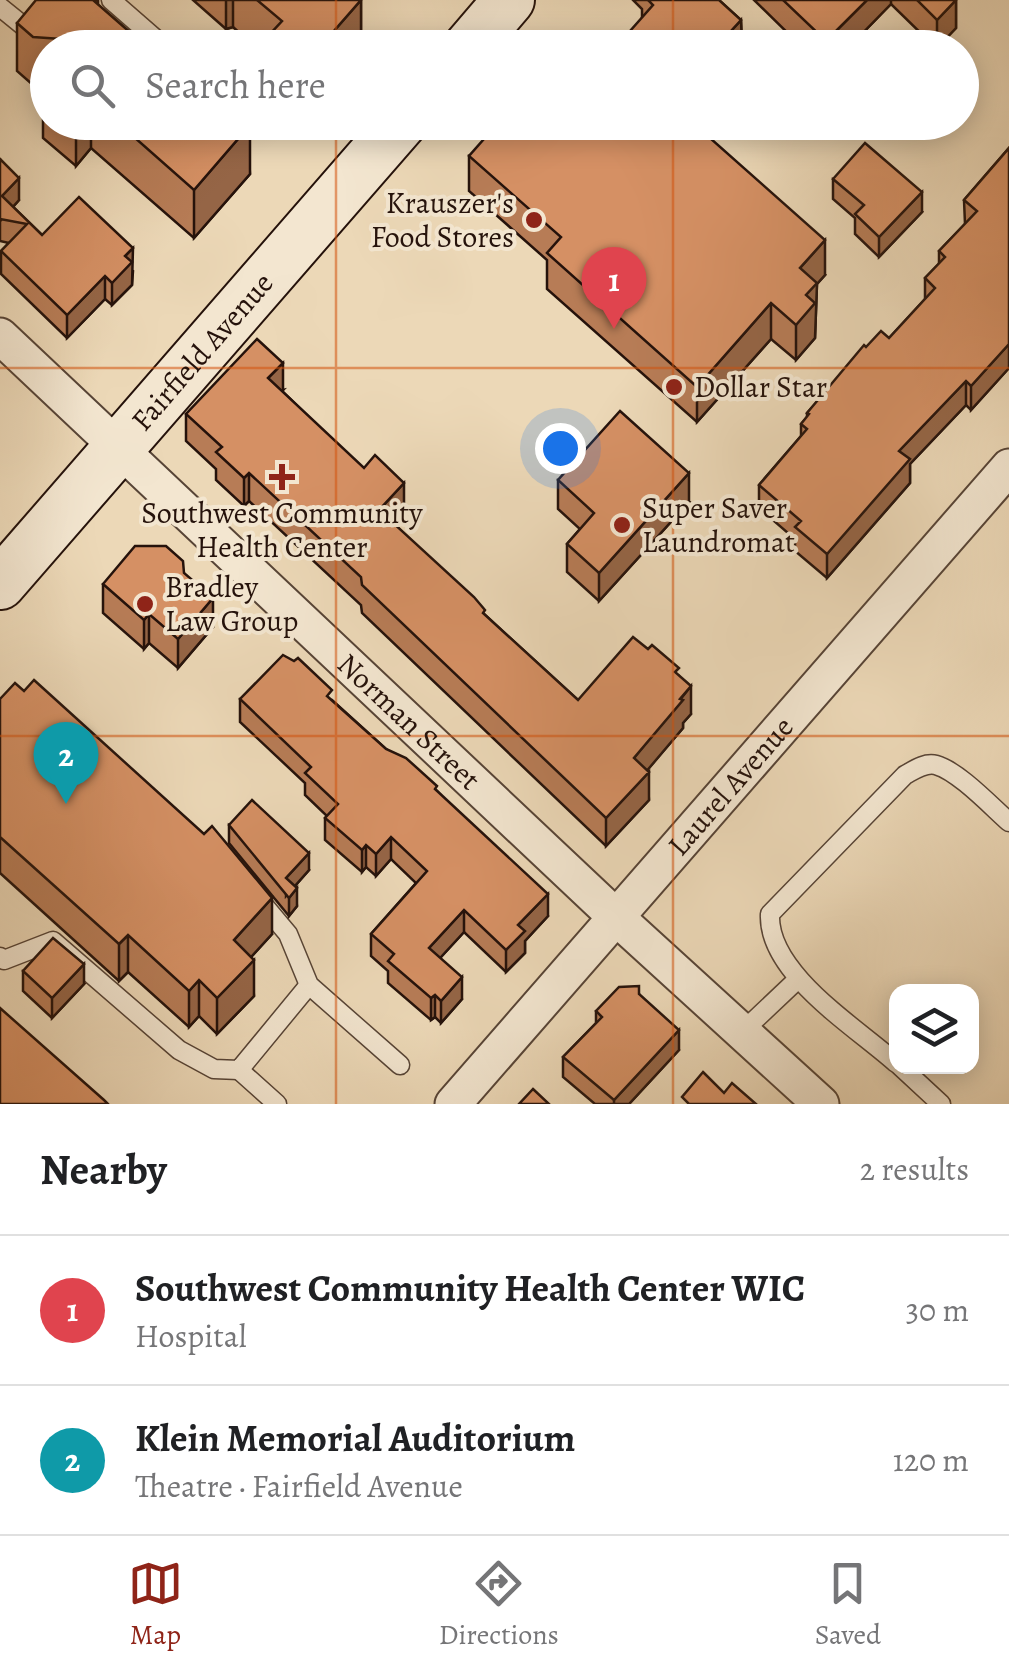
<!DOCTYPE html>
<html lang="en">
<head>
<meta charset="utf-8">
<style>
	body { margin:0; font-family:Alegreya,serif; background:#f6f6f6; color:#202124 }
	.controls { position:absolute; right:30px; bottom:30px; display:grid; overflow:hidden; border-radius:20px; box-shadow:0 5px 25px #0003 }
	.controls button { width:90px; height:90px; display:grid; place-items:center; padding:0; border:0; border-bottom:2px solid #e0e0e0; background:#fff; color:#202124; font:50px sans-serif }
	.you { position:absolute; left:560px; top:448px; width:35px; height:35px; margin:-25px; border:8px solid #fff; border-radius:50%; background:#1a73e8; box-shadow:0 0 0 15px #1a73e833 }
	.badge { display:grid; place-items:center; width:65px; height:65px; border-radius:50%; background:#8f2418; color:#fff; font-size:32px; font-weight:700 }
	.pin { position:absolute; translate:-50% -82px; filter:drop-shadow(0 2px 5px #0008) }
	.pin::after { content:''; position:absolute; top:52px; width:35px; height:30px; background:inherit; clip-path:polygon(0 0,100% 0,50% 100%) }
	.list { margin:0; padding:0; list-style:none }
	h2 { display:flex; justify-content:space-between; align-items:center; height:130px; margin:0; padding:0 40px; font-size:42px }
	h2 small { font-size:32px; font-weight:400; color:#757577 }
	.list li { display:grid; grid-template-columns:65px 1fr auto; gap:30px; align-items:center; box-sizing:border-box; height:150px; padding:0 40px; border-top:2px solid #e0e0e0 }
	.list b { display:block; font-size:38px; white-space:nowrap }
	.list p { margin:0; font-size:32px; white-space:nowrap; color:#757577 }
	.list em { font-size:32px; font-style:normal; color:#757577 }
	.icon { flex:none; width:55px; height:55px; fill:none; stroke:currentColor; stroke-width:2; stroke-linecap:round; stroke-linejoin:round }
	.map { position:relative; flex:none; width:1009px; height:1104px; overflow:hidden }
	.search { position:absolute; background:#fff; box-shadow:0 5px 25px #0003; left:30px; right:30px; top:30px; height:110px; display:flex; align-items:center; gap:25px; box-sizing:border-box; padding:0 35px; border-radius:55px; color:#757577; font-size:38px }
	.sheet { height:430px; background:#fff }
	nav { display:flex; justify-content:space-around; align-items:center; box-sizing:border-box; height:140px; border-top:2px solid #e0e0e0; background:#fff; font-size:28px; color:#757577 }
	nav a { display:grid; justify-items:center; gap:5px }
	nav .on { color:#8f2418 }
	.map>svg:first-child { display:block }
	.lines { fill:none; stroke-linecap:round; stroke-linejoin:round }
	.service-casing { stroke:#574436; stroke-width:21 }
	.minor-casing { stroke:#574436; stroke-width:39 }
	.secondary-casing { stroke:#25120b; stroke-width:54 }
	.service { stroke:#f3e6d0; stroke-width:18 }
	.minor { stroke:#f3e6d0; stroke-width:35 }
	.secondary { stroke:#f3e6d0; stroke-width:50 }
	.wall { fill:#b77c56; stroke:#25120b; stroke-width:2.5 }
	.shaded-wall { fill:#956546; stroke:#25120b; stroke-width:2.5 }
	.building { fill:#d59064; stroke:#25120b; stroke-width:2.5 }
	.grid { fill:none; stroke:#d4520c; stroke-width:2.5; stroke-opacity:0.55 }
	.poi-dot { fill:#8f2418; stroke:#f3e6d0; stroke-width:4 }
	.labels { text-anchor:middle; stroke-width:8; stroke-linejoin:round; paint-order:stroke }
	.poi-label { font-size:30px; fill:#25120b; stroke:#f3e6d0; text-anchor:start }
	.street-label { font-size:30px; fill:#25120b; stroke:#f3e6d0 }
</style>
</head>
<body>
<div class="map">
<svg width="1009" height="1104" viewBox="0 0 1009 1104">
	<rect width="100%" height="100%" fill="#ecd8b7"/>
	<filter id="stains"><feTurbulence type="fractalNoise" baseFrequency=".002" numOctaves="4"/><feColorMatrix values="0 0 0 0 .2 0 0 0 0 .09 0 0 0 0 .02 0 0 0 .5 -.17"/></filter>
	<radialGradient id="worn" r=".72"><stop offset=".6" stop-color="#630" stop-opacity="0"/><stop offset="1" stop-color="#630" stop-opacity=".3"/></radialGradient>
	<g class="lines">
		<g class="service-casing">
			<g id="service">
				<path d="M111,0L166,48"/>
				<path d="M0,7L26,28"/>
				<path d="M257,897L288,934L309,985L400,1065"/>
				<path d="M0,957L4,960L53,941L179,1050L214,1069L239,1070L309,985"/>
				<path d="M742,1032L798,979"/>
				<path d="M896,1063C856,1027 767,973 770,914L905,775C914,770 925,762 936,765C958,771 991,806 1009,822"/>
				<path d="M900,1066L941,1104"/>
				<path d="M239,1070L277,1104"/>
			</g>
		</g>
		<g class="minor-casing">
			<g id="minor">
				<path id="s1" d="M0,336L617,918L821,1104"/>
				<path id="s2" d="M453,1104L1009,467"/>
			</g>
		</g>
		<g class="secondary-casing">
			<g id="secondary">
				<path d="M468,48L509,0"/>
				<path id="s3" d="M0,584L402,122"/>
			</g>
		</g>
		<use href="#service" class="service"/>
		<use href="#minor" class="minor"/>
		<use href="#secondary" class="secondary"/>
	</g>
	<g class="wall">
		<path d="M98,0V5L148,48H48V122H247L250,174L194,238L91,148L76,166L43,138V90L46,86L33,85L17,71V23Z"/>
		<path d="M193,0H361V48H256L233,27L226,29Z"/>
		<path d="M633,0H719L741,20L742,48L642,18V9Z"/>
		<path d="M754,0H956V28L936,48L891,4L848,48H803Z"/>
		<path d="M1009,148V368L971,410L966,405L910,464V483L827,578L795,551V539L759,508V485L801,436V424L807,417V413L866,347L889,338L925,299V278L939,264V251L965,224L964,200Z"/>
		<path d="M469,156L825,275L817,284L815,338L796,360L771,339L697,422L547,289V260L469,191Z"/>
		<path d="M0,159L19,200L13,207L42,235L133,271L132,285L112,305L105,299L67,338L1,274V251L9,243L0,241Z"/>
		<path d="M833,179L922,212L879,257L855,234V218L833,199Z"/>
		<path d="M283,390L282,391L404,510L393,523L485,615L578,700L679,676L691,714L683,723V728L647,770L649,800L606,846L362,613L361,605L249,501L244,506L216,480V469L186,441V414Z"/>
		<path d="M558,480L689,502L599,601L567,572V544L580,529L558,509Z"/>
		<path d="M184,573L213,627L178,668L149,643L144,649L103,613V584Z"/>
		<path d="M0,699L272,934L251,957L254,996L217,1034L199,1016L189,1027L128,972L119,981L0,873Z"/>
		<path d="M240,699L332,700L386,749L437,791L548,916L525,941V953L506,972L464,932L440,958L462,999L441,1023L435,1017L431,1020L388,983V971L371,956V934L416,883L391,859L376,876L366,867L362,872L325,840V818L327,816L305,795V783L240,722Z"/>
		<path d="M229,825L309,870L295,886L297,906L289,916L229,843Z"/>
		<path d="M23,971L84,984L52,1018L23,991Z"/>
		<path d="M639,994L679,1050L629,1104H595L563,1077V1057L596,1023V1011Z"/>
	</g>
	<g class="shaded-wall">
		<path d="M226,0H233V27L226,29Z"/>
		<path d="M361,0V48H319Z"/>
		<path d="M867,0H891V4L848,48H826V41Z"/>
		<path d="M956,0V28L937,48V20Z"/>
		<path d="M741,20L742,48H732V30Z"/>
		<path d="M76,122H91V148L76,166Z"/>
		<path d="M250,125V174L194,238V190Z"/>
		<path d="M19,178V200L2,219V196Z"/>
		<path d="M922,192V212L879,257V237Z"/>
		<path d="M825,240V275L817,284L815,338L796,360V325L800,268Z"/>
		<path d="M133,248L132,285L112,305V283L125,256Z"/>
		<path d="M105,276V299L67,338V315Z"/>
		<path d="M771,303V339L697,422V387Z"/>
		<path d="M1009,344V368L971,410V386Z"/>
		<path d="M283,363V390L268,406V378Z"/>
		<path d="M966,381V405L910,464V483L827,578V554L899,451Z"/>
		<path d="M249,473V501L244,506V478Z"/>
		<path d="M689,473V502L599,601V573Z"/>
		<path d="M404,483V510L379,537V510Z"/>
		<path d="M213,598V627L178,668V639Z"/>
		<path d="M149,614V643L144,649V620Z"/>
		<path d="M691,686V714L683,723V728L634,786V758Z"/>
		<path d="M649,772V800L606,846V818Z"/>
		<path d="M391,837V859L376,876V854Z"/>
		<path d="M366,845V867L362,872V850Z"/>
		<path d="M309,853V870L286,896V878Z"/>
		<path d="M297,888V906L289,916V898Z"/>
		<path d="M548,894V916L525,941V953L506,972V950L518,925Z"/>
		<path d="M272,898V934L234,976V940Z"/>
		<path d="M464,910V932L429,970V948Z"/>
		<path d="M128,935V972L119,981V944Z"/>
		<path d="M254,960V996L217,1034V998Z"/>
		<path d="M84,964V984L52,1018V998Z"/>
		<path d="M462,977V999L441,1023V1001Z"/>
		<path d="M199,980V1016L189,1027V991Z"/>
		<path d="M435,995V1017L431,1020V998Z"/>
		<path d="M679,1030V1050L629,1104H614V1100Z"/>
	</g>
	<g class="building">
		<path d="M36,0H93L148,48H71L77,40L33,37L17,23Z"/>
		<path d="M257,0H361L319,48H288L271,33L282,21Z"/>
		<path d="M648,0H719L741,20L732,30L742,39L734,48H615L653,5Z"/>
		<path d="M783,0H867L826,41Z"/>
		<path d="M917,0H956L937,20Z"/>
		<path d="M117,122H247L250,125L194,190Z"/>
		<path d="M499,122H692L825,240L800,268L817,283L806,295L815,303L796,325L771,303L697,387L547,253L561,237L469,156Z"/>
		<path d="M865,143L922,192L879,237L855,214L864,205L833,179Z"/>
		<path d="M1009,148V344L971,386L966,381L899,451L910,459L827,554L795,527L801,521L759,485L807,429L801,424L809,414L807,413L864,345L866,347L881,331L889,338L935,288L925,278L945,257L939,251L977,211L964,200Z"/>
		<path d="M0,159L19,178L2,196L42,235L79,197L133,248L125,256L132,262L112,283L105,276L67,315L1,251L27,224L0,219Z"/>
		<path d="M257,339L283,363L268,378L364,468L375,455L404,483L379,510L474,597L485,610L483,613L578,700L633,637L648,649L652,645L679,668L675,672L691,686L680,699L683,700L634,758L649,772L606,818L362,585L361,577L249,473L244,478L216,452L222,447L186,414Z"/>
		<path d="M620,411L689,473L599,573L567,544L594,513L558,480Z"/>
		<path d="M135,546H166L183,561L184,573L213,598L178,639L149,614L144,620L103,584Z"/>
		<path d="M283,655L294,661L298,658L332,690L327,696L386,749L406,758L437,786L435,789L548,894L518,925L525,931L506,950L464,910L429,948L462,977L441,1001L435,995L431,998L388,961L394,954L371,934L427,871L391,837L376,854L366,845L362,850L325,818L338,804L305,773L311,767L240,699Z"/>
		<path d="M34,680L204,834L212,826L272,898L234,940L254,960L217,998L199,980L189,991L128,935L119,944L0,837V699L15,683L24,691Z"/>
		<path d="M252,800L309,853L286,878L297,888L289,898L229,825Z"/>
		<path d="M53,938L84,964L52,998L23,971Z"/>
		<path d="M639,986V994L679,1030L614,1100L563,1057L602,1017L596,1011L619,987Z"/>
		<path d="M0,1008L104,1100L108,1104H0Z"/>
		<path d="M703,1072L724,1093L732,1083L756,1104H689L682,1097Z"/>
		<path d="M533,1089L549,1104H519Z"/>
	</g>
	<path class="grid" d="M336,0V48M673,0V48M336,122V1104M673,122V1104M0,368H1009M0,736H1009"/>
	<g class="poi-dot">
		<circle cx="534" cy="220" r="10"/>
		<circle cx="674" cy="387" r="10"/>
		<path d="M277 462h10v10h10v10h-10v10h-10v-10h-10v-10h10z"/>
		<circle cx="622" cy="525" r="10"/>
		<circle cx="145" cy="604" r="10"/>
	</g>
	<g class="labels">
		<g class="poi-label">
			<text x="514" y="213" text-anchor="end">Krauszer's<tspan x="514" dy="34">Food Stores</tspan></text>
			<text x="694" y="397">Dollar Star</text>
			<text x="642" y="518">Super Saver<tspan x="642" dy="34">Laundromat</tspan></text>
			<text x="282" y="523" text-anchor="middle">Southwest Community<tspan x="282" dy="34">Health Center</tspan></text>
			<text x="165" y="597">Bradley<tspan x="165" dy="34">Law Group</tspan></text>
		</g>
		<g class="street-label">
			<text dy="10" stroke="none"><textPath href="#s3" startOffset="308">Fairfield Avenue</textPath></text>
			<text dy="10" stroke="none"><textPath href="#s1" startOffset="562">Norman Street</textPath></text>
			<text dy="10" stroke="none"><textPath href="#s2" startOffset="422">Laurel Avenue</textPath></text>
		</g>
	</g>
	<rect width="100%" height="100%" filter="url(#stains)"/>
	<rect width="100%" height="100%" fill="url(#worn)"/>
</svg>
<div class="controls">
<button><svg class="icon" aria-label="layers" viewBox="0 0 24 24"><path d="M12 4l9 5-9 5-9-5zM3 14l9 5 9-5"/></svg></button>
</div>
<div class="you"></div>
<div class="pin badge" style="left:614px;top:329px;background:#e0444e">1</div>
<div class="pin badge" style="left:66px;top:804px;background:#0f9aa8">2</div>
<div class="search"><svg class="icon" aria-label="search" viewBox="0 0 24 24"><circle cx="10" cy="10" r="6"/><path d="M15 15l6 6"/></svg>Search here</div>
</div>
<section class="sheet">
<h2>Nearby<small>2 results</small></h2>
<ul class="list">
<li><span class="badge" style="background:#e0444e">1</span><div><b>Southwest Community Health Center WIC</b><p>Hospital</p></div><em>30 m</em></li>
<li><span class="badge" style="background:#0f9aa8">2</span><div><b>Klein Memorial Auditorium</b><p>Theatre · Fairfield Avenue</p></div><em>120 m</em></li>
</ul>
</section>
<nav>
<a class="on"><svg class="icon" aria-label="map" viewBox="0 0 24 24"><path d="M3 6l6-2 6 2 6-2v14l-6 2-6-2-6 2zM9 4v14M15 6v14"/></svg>Map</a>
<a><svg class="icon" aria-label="directions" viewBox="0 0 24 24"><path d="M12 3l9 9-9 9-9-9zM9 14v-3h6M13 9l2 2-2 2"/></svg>Directions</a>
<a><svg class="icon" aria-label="saved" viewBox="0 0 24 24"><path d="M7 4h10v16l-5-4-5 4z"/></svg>Saved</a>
</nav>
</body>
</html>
